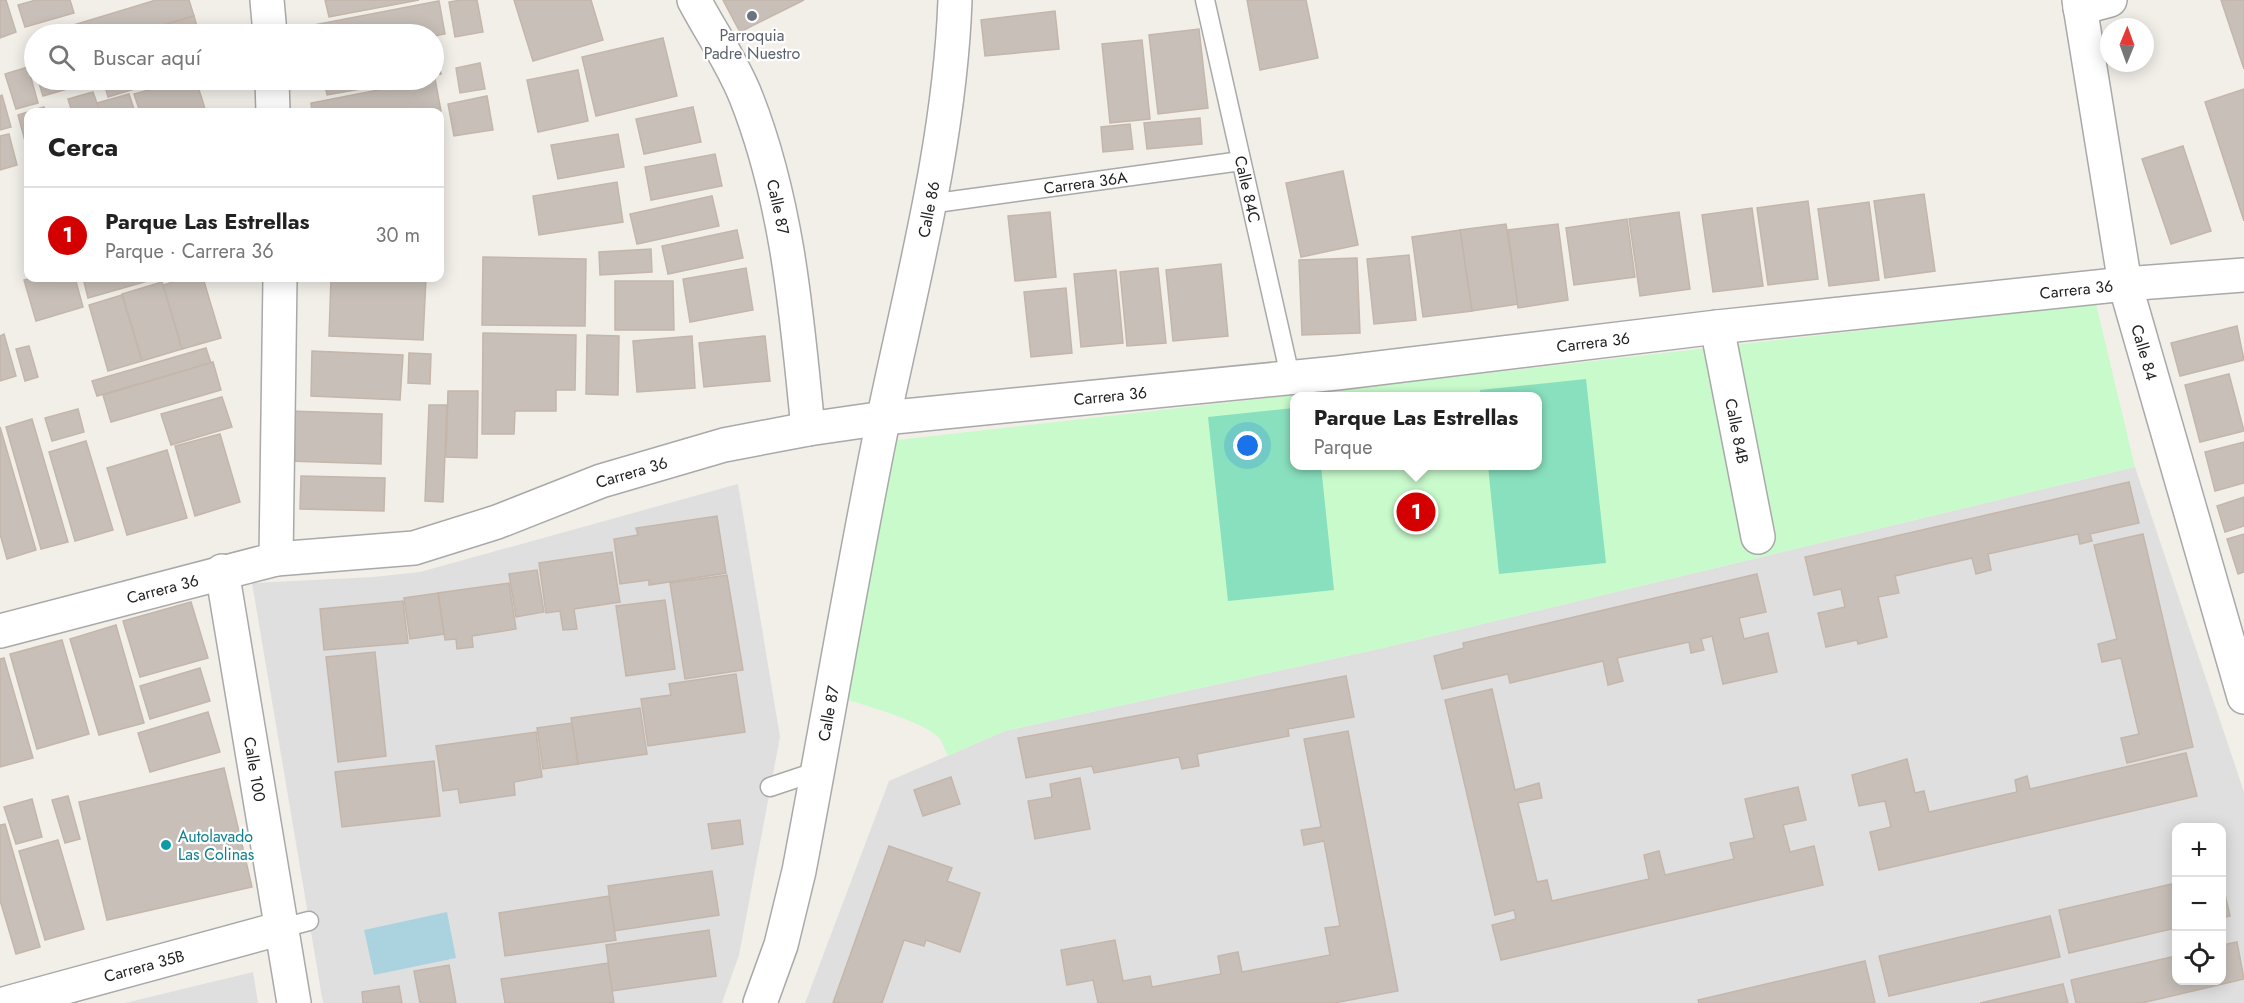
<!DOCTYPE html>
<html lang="es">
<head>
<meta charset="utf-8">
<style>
	body { margin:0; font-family:Jost,sans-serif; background:#f2f2f2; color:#222 }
	.controls { position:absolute; right:18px; bottom:18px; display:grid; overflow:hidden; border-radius:12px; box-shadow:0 3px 15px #0003 }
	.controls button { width:54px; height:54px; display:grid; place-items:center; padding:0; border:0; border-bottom:2px solid #e0e0e0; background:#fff; color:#222; font:30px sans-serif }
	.compass { position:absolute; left:2100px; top:18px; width:54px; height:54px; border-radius:50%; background:#fff; box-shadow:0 3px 15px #0003; rotate:1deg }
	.you { position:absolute; left:1248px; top:446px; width:21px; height:21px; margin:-15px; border:4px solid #fff; border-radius:50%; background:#1a73e8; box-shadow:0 0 0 9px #1a73e833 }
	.badge { display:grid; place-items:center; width:39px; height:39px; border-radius:50%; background:#d40000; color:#fff; font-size:20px; font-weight:700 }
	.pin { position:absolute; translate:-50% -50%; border:3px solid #fff; box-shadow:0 2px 6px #0006 }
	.popup { position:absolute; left:1290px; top:392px; width:252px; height:78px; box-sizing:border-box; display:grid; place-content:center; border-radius:12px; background:#fff; filter:drop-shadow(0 2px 4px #0005); font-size:20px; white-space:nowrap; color:#767676 }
	.popup b { font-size:22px; color:#222 }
	.popup::after { content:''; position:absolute; left:50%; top:100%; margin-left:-12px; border:12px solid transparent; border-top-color:#fff }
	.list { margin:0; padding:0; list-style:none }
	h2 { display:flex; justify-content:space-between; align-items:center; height:78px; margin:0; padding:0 24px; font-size:26px }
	h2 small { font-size:20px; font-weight:400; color:#767676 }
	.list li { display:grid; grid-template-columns:39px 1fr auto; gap:18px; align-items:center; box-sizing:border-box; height:96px; padding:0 24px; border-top:2px solid #e0e0e0 }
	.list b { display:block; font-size:22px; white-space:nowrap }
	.list p { margin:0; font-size:20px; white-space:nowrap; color:#767676 }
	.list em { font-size:20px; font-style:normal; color:#767676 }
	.icon { flex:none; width:33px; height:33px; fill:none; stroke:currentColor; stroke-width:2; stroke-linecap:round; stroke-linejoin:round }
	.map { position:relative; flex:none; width:2244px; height:1003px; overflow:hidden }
	.search { position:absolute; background:#fff; box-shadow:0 3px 15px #0003; left:24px; top:24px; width:420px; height:66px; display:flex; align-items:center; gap:15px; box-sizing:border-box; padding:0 21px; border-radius:33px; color:#767676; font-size:22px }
	.panel { position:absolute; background:#fff; box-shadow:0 3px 15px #0003; left:24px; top:108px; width:420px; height:174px; border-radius:12px }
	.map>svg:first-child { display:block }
	.residential { fill:#e0dfdf; fill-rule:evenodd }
	.park { fill:#c8facc; fill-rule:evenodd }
	.pitch { fill:#88e0be }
	.water { fill:#aad3df }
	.building { fill:#c7bfb8; stroke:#c4b6ab; stroke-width:1.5 }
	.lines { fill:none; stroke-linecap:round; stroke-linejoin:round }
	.service-casing { stroke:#a9a9a9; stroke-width:21 }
	.minor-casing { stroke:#a9a9a9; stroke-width:36 }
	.tertiary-casing { stroke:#a9a9a9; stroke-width:36 }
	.service { stroke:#fff; stroke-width:18 }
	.minor { stroke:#fff; stroke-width:33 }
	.tertiary { stroke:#fff; stroke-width:33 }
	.worship-dot { fill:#6b7280; stroke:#fff; stroke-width:2 }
	.culture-dot { fill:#0f9aa8; stroke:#fff; stroke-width:2 }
	.labels { text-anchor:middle; stroke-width:4.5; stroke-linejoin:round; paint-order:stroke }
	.worship-label { font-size:16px; fill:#5b616d; stroke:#fff }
	.street-label { font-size:16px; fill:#222; stroke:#fff }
	.culture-label { font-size:16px; fill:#0d838f; stroke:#fff; text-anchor:start }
</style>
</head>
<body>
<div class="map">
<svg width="2244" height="1003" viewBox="0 0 2244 1003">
	<rect width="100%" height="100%" fill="#f2efe9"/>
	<g class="residential">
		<path d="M2135,467L2244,792V1003H805L889,781L1005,731L1383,648ZM2176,828H2222V980H2176Z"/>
		<path d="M738,484L780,737L739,955L722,1003H323L252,583L373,577L420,572Z"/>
		<path d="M253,972L258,1003H125Z"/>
	</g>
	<path class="park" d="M2096,304L2135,467L1383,648L1005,731L948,756C945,751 943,743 940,739C926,722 866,706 845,699L897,440ZM1294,396H1538V466H1294Z"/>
	<g class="pitch">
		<path d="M1586,379L1606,563L1499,574L1488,466H1538V396H1480V390Z"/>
		<path d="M1294,408V466H1321L1334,590L1228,601L1208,417Z"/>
	</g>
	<path class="water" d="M447,912L456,958L374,975L364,930Z"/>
	<g class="building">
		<path d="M0,0H6L16,32L0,38Z"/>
		<path d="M36,0H70L74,13L25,27L18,5Z"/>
		<path d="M156,0H189L194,16L132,34H44Z"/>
		<path d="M325,0H419L329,17Z"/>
		<path d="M461,0H477L483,32L455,37L449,2Z"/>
		<path d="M514,0H591L603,40L533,61Z"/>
		<path d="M723,0H804L740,32Z"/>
		<path d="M1247,0H1306L1318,58L1260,70Z"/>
		<path d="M2221,0H2244V69Z"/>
		<path d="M439,1L445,34L434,36L304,34L303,27Z"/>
		<path d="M1055,11L1059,49L985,56L981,20Z"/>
		<path d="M194,16L199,34H146L145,31Z"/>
		<path d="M1199,29L1208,108L1158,114L1149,35Z"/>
		<path d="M663,38L677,96L596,116L582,57Z"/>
		<path d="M1142,40L1150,119L1110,123L1102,44Z"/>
		<path d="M434,44L441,74L434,75Z"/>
		<path d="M480,63L485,89L460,93L456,68Z"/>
		<path d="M28,67L38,103L16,109L5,74Z"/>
		<path d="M578,70L588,121L538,132L527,80Z"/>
		<path d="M435,79L441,111L312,112L311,103Z"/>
		<path d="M38,80H98L43,96Z"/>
		<path d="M125,80H164L108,97L105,86Z"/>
		<path d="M185,80H196L206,112H140L134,94Z"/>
		<path d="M324,80H412L327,95Z"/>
		<path d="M2244,89V221L2205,102Z"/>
		<path d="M93,92L100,112H72L68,99Z"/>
		<path d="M129,94L135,112H100L97,103Z"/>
		<path d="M2,95L11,127L0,130V96Z"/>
		<path d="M487,96L493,130L454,136L448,104Z"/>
		<path d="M44,107L45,112H28V152L18,115Z"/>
		<path d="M693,107L701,142L644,154L636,119Z"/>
		<path d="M1200,118L1202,144L1147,149L1144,123Z"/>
		<path d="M1130,124L1133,149L1103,152L1101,127Z"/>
		<path d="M9,134L17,165L0,170V136Z"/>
		<path d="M618,134L624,167L558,179L551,145Z"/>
		<path d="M2183,146L2211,231L2171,244L2142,159Z"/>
		<path d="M715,154L722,186L651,200L645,167Z"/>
		<path d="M1343,171L1358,245L1301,257L1286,183Z"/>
		<path d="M617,182L623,222L539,235L533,196Z"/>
		<path d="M1924,194L1935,271L1885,278L1874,201Z"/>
		<path d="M712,196L719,226L637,244L630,214Z"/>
		<path d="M1808,201L1818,279L1768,285L1757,208Z"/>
		<path d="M1869,202L1879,280L1829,286L1818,209Z"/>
		<path d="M1752,208L1763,286L1713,292L1702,215Z"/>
		<path d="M1050,212L1056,277L1015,281L1008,216Z"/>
		<path d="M1679,212L1690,289L1640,296L1629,219Z"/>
		<path d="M1627,219L1635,277L1574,285L1566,228Z"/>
		<path d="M1506,224L1518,304L1472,311L1460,230Z"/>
		<path d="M1558,224L1568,300L1518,308L1508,230Z"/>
		<path d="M737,230L743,258L668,274L662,246Z"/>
		<path d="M1460,230L1472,311L1423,317L1412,237Z"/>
		<path d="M651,249L652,272L600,275L599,252Z"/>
		<path d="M1409,255L1416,320L1374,324L1367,259Z"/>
		<path d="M483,257L586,259L585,326L482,325Z"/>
		<path d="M1357,258L1360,333L1302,335L1299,260Z"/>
		<path d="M1221,264L1228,336L1173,341L1166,270Z"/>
		<path d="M746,268L753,310L690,322L683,279Z"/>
		<path d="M1158,268L1166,343L1127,346L1120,272Z"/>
		<path d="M1116,270L1123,343L1081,347L1074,274Z"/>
		<path d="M32,278H75L83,307L36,321L24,280Z"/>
		<path d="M83,278H158L88,298Z"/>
		<path d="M187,278H203L221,338L182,349L163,285Z"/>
		<path d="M331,278H426L423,340L329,336Z"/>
		<path d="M615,281H673L674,330H615Z"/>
		<path d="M162,282L182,349L142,361L122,294Z"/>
		<path d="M1066,288L1072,353L1031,357L1024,292Z"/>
		<path d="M122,295L142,361L108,371L89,305Z"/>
		<path d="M2237,326L2244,360L2180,376L2171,343Z"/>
		<path d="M483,333L576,335L575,390H556V411H515L514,434H482Z"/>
		<path d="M4,334L16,376L0,381V336Z"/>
		<path d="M587,335L619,336L618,395L586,394Z"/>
		<path d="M692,336L695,388L637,392L633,341Z"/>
		<path d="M765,336L770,381L704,387L699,343Z"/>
		<path d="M29,346L38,377L25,381L16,349Z"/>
		<path d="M206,348L211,363L97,396L92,381Z"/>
		<path d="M312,351L403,355L400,400L311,396Z"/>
		<path d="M409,353L431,354L430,384L408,383Z"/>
		<path d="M213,362L221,390L111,422L103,395Z"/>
		<path d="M2229,374L2244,431L2200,442L2185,385Z"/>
		<path d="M448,391H478L477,458L446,457Z"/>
		<path d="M222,397L232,427L171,445L161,414Z"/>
		<path d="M429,405H447L443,502L425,501Z"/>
		<path d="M78,409L84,432L52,441L45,418Z"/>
		<path d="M289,411L382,414L381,464L287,461Z"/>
		<path d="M32,419L68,542L41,549L6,427Z"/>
		<path d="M0,427L36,550L7,559L0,534Z"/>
		<path d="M220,434L240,502L195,516L175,446Z"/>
		<path d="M86,441L113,530L75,541L49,452Z"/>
		<path d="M2244,442V483L2215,491L2205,452Z"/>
		<path d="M167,450L187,518L127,535L107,468Z"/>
		<path d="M301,476L385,478L384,511L300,509Z"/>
		<path d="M2129,482L2139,523L2090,534L2092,541L2080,544L2078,534L1988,554L1991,570L1976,574L1972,558L1895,576L1899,593L1878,597L1887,637L1858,644L1857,640L1826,647L1818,613L1845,607L1841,589L1814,595L1805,557Z"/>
		<path d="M2244,497V526L2225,532L2217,506Z"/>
		<path d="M717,516L726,573L649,585V580L620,584L614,539L638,535L636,528Z"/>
		<path d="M2143,534L2193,747L2127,763L2121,738L2139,734L2121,658L2102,662L2098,644L2117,639L2094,545Z"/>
		<path d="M2244,534V572L2238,574L2227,539Z"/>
		<path d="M612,552L620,602L574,609L577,629L563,630L560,611L546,613L539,563Z"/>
		<path d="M537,570L544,612L516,617L509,574Z"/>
		<path d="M1757,574L1766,612L1739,618L1744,639L1768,633L1777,672L1723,684L1712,636L1701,639L1704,650L1691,653L1689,642L1617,658L1623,681L1608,685L1603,661L1510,683L1508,674L1442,689L1434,656L1464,648L1463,643Z"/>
		<path d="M727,575L743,670L685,679L670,583Z"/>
		<path d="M509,583L516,629L472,636L473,647L457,649L456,639L445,640L438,593Z"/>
		<path d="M438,593L444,634L410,639L404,598Z"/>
		<path d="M665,600L675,669L626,676L616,606Z"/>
		<path d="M403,601L408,643L324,650L320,609Z"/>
		<path d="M191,602L208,658L140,677L123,621Z"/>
		<path d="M116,625L144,723L99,735L70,639Z"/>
		<path d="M62,640L89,734L37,749L10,654Z"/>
		<path d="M375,652L386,756L338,762L326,657Z"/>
		<path d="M4,658L33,758L0,767V659Z"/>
		<path d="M200,668L210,701L150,719L140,686Z"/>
		<path d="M736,674L745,732L648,746L641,699L671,695L669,684Z"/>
		<path d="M1346,676L1354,717L1288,729L1289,736L1197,754L1199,766L1182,769L1179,757L1094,773L1092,766L1026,778L1018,738Z"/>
		<path d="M1492,689L1515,790L1539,783L1542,798L1518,803L1537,882L1547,880L1552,901L1649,879L1644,855L1659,851L1665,875L1734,859L1730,843L1754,838L1745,799L1798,787L1806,820L1783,825L1790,852L1814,846L1823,885L1501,960L1492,925L1516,919L1514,910L1495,915L1445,700Z"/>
		<path d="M640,708L647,754L578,764L571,718Z"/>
		<path d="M208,712L220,752L150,772L138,733Z"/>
		<path d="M572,723L578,764L543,769L537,728Z"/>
		<path d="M1348,731L1398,991L1334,1003H1098L1093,980L1067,985L1061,950L1115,940L1123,981L1150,976L1152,987L1221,974L1218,956L1238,952L1242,972L1330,955L1325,928L1340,926L1324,841L1304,845L1301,830L1321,827L1304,739Z"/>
		<path d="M536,732L542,777L514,782L515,795L460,803L458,789L443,791L436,746Z"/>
		<path d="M2186,753L2197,796L1879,870L1870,832L1891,827L1885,801L1859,806L1852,775L1907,759L1915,793L1924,791L1929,812L2017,792L2015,780L2027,776L2030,789Z"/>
		<path d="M434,761L440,816L342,827L335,772Z"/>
		<path d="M224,768L252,887L107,920L79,802Z"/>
		<path d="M951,777L960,804L923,816L914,790Z"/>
		<path d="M1080,778L1090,829L1035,839L1028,801L1052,797L1050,784Z"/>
		<path d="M68,796L80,839L65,843L52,800Z"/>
		<path d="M32,799L42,837L16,844L4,807Z"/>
		<path d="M740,820L743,844L712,849L708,824Z"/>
		<path d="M5,824L40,947L16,954L0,900V825Z"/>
		<path d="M58,840L84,929L45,940L19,851Z"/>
		<path d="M889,846L952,868L947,881L980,893L960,952L926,940L924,946L904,940L882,1003H833Z"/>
		<path d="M712,871L719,915L614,931L608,886Z"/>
		<path d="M2222,881L2230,916L2222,918Z"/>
		<path d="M2176,883V928L2069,953L2059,910Z"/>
		<path d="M609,896L616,940L505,956L499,913Z"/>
		<path d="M2050,916L2060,957L1889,996L1879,956Z"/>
		<path d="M709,930L716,976L612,991L606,945Z"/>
		<path d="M2237,942L2244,979L2142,1003H2076L2071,980L2176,956V980H2222V945Z"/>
		<path d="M1865,961L1875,1003H1699L1698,1000Z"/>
		<path d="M608,963L614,1003H505L501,979Z"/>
		<path d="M449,965L456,1003H420L414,971Z"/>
		<path d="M2063,984L2068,1003H1980Z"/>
		<path d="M399,986L402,1003H363L362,992Z"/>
	</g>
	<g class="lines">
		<g class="service-casing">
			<g id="service">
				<path id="s1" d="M1205,0L1290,376"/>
				<path id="s2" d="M929,204L1241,161"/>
				<path d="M770,787L818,771"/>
				<path d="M282,928L309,921"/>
			</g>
		</g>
		<g class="minor-casing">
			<g id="minor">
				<path id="s3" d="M694,0C711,32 733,64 746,97C788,203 797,317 808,429"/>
				<path d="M2079,0L2125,284L2244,275"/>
				<path d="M2080,8L2110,0"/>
				<path id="s4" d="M1717,327L1758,537"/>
				<path id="s5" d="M222,571L294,1003"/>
				<path id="s6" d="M0,631L276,559"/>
				<path id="s7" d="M7,1003L282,928"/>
				<path id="s8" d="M760,1003L781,945L799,871C828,719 853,567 884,416C913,278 950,140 955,0"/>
			</g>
		</g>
		<g class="tertiary-casing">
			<g id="tertiary">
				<path d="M267,0L270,34"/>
				<path d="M272,80L273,112"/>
				<path id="s9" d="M280,278L276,559L414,548L497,522L601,481L724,445L808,429L884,418L1337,373L1717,327L2125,284L2244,697"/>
			</g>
		</g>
		<use href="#service" class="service"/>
		<use href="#minor" class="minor"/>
		<use href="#tertiary" class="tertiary"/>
	</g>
	<circle class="worship-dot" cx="752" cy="16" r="6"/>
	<circle class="culture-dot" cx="166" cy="845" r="6"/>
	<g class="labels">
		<g class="worship-label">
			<text x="752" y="41">Parroquia<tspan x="752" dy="18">Padre Nuestro</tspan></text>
		</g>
		<g class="street-label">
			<text dy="6" stroke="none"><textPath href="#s2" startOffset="158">Carrera 36A</textPath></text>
			<text dy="6" stroke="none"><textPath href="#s1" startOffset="194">Calle 84C</textPath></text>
			<text dy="6" stroke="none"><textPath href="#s3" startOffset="225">Calle 87</textPath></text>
			<text dy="6" stroke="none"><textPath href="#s8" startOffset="812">Calle 86</textPath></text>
			<text dy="6" stroke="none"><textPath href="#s9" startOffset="2108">Carrera 36</textPath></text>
			<text dy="6" stroke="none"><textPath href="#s9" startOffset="1622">Carrera 36</textPath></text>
			<text dy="6" stroke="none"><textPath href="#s9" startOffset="2228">Calle 84</textPath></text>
			<text dy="6" stroke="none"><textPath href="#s9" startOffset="1136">Carrera 36</textPath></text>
			<text dy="6" stroke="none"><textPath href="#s4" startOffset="106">Calle 84B</textPath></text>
			<text dy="6" stroke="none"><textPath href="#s9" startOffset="650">Carrera 36</textPath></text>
			<text dy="6" stroke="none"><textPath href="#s6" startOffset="168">Carrera 36</textPath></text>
			<text dy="6" stroke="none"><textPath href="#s8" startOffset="298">Calle 87</textPath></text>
			<text dy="6" stroke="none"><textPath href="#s5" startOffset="201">Calle 100</textPath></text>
			<text dy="6" stroke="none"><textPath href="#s7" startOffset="142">Carrera 35B</textPath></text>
		</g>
		<g class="culture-label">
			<text x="178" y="842">Autolavado<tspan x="178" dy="18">Las Colinas</tspan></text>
		</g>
	</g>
</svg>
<div class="controls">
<button>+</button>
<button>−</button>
<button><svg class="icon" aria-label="locate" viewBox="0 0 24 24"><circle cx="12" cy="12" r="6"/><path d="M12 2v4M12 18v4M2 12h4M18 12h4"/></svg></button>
</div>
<svg class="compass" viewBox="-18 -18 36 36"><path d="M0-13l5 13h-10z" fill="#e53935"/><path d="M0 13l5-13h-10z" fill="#767676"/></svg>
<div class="you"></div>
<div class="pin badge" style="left:1416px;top:512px">1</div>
<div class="popup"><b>Parque Las Estrellas</b>Parque</div>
<div class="search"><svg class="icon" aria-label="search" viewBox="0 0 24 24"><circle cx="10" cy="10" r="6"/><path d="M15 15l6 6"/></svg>Buscar aquí</div>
<section class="panel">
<h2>Cerca<small></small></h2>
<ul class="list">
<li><span class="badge">1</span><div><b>Parque Las Estrellas</b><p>Parque · Carrera 36</p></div><em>30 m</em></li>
</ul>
</section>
</div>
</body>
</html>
